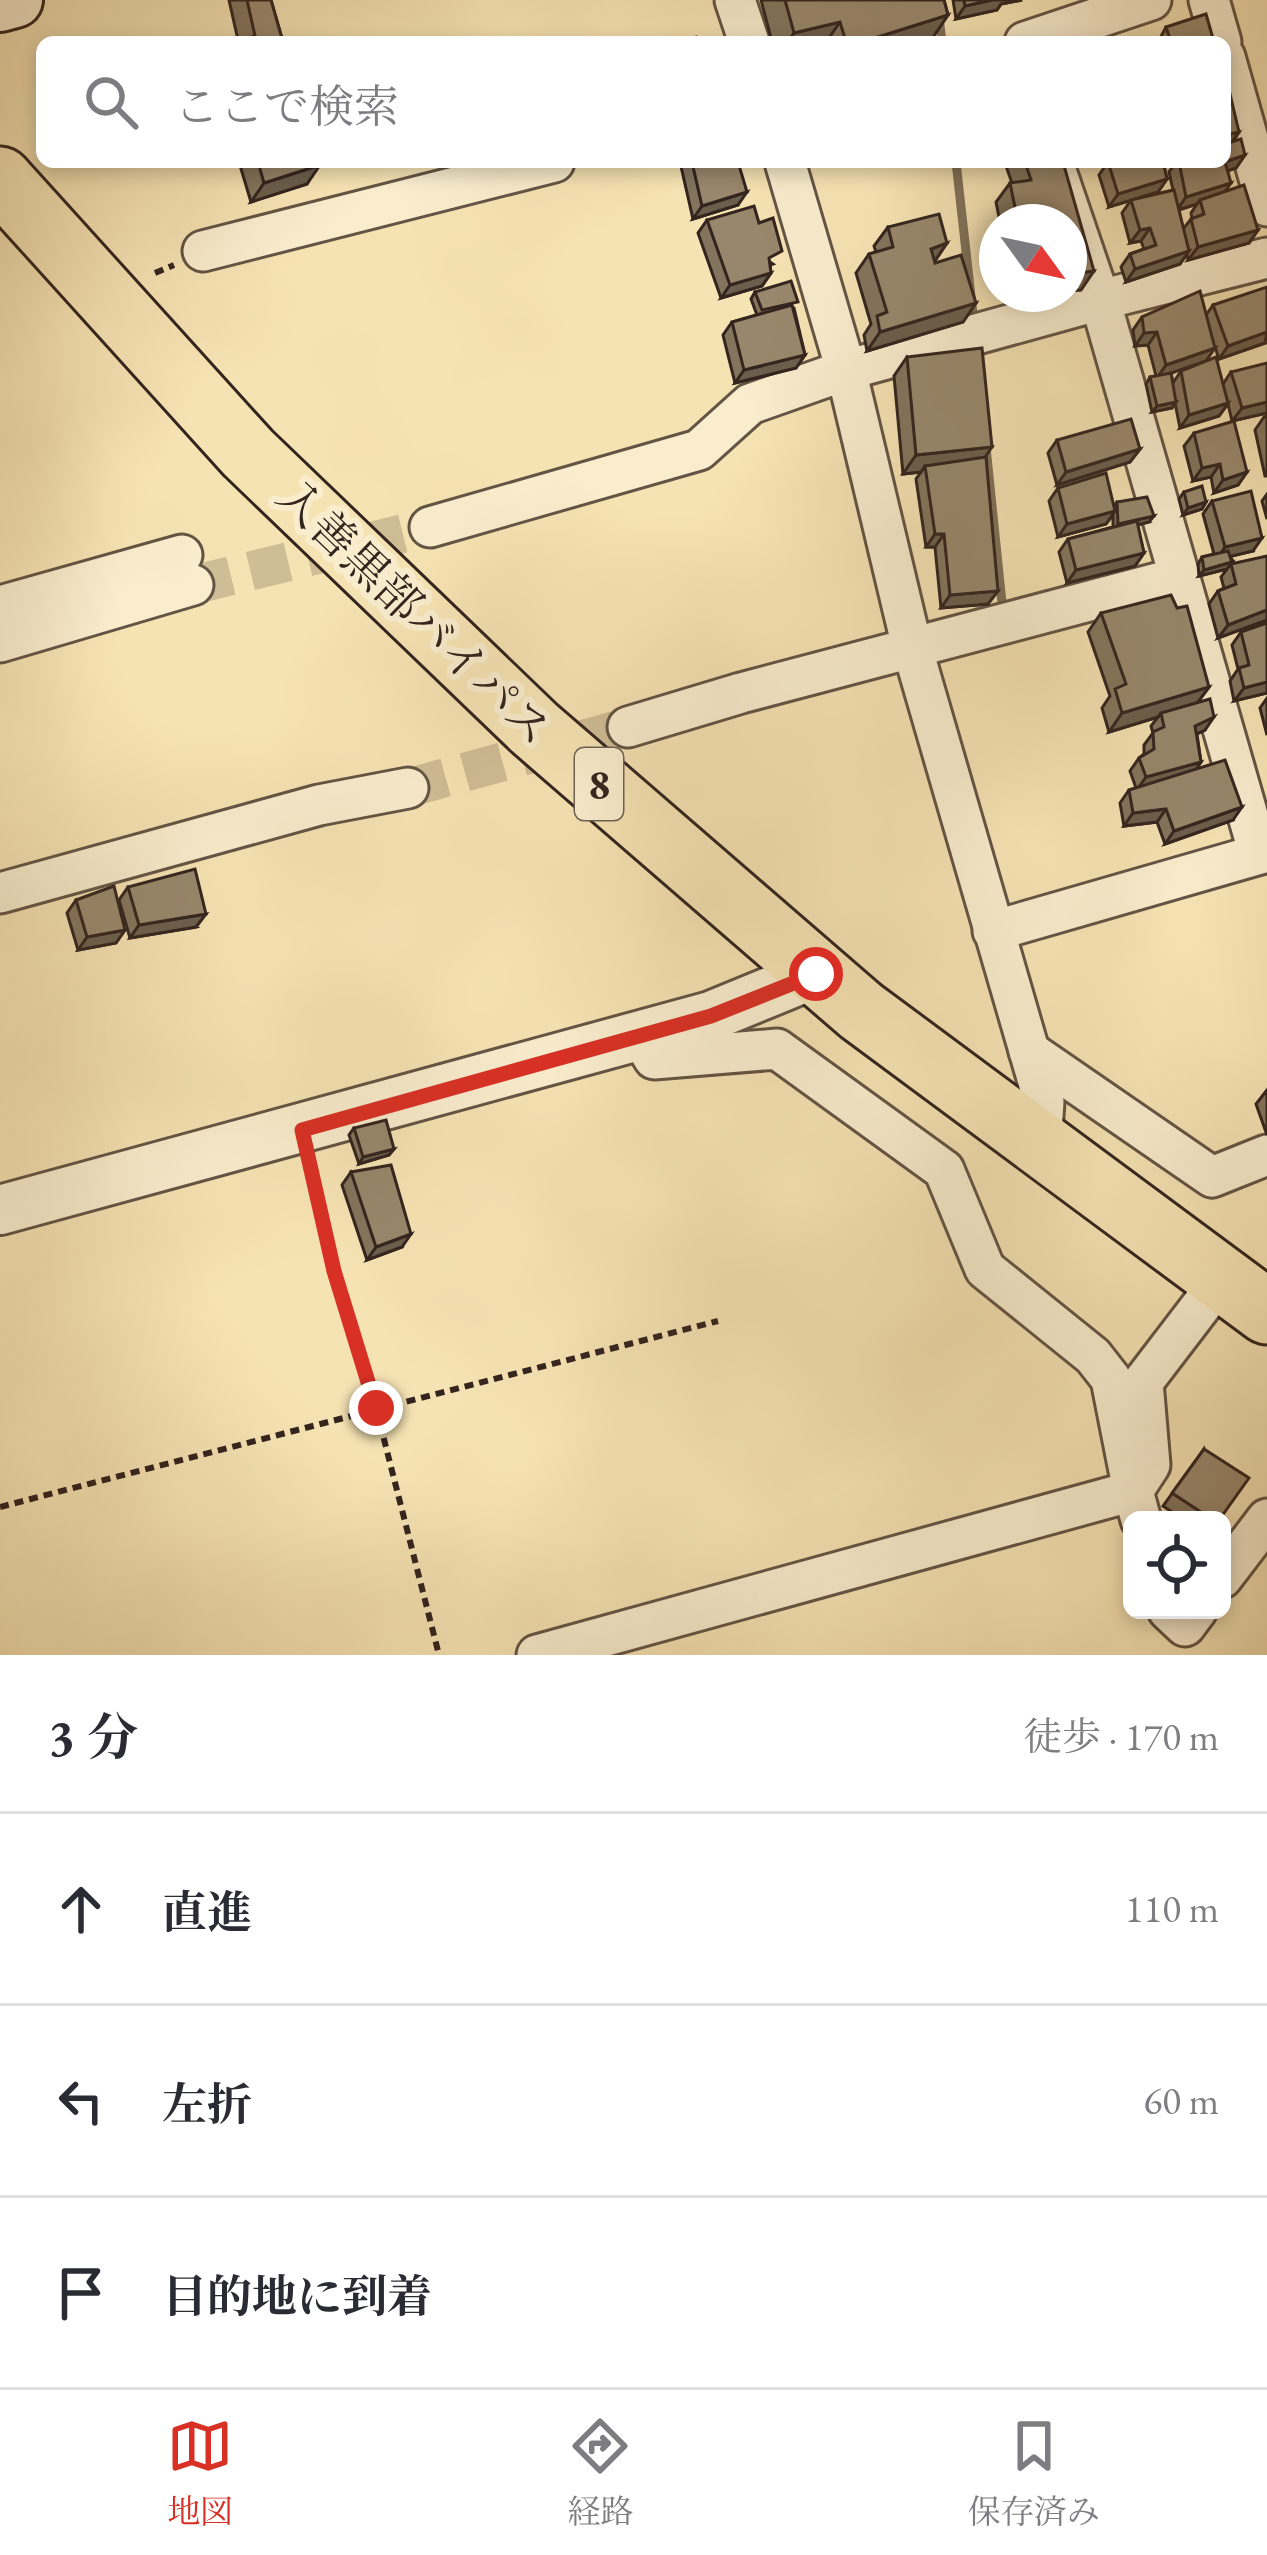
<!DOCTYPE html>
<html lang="ja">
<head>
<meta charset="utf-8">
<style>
	body { margin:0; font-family:"EB Garamond","Noto Serif JP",serif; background:#f2f2f3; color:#2b2b33 }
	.controls { position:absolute; right:36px; bottom:36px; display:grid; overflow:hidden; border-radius:18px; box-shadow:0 6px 18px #0003 }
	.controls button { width:108px; height:108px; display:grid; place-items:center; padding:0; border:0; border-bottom:3px solid #e1e1e2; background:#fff; color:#2b2b33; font:60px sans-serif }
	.compass { position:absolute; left:979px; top:204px; width:108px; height:108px; border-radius:50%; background:#fff; box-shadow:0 6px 18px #0003; rotate:123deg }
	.stop { position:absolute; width:36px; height:36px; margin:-27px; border:9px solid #d93025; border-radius:50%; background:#fff }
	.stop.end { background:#d93025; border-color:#fff; box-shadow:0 3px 12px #0008 }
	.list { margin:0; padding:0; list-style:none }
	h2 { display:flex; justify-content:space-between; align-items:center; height:156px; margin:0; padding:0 48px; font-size:51px }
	h2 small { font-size:39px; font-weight:400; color:#7c7c81 }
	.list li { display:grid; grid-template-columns:78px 1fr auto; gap:36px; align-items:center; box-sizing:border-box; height:192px; padding:0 48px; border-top:3px solid #e1e1e2 }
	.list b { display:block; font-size:45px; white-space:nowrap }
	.list em { font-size:39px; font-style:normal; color:#7c7c81 }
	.icon { flex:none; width:66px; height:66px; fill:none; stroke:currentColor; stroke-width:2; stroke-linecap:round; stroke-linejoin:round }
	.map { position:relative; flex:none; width:1267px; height:1655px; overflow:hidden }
	.search { position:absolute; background:#fff; box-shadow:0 6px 18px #0003; left:36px; right:36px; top:36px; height:132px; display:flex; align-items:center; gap:30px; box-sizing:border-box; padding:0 42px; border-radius:18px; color:#7c7c81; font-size:45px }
	.sheet { height:732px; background:#fff }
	nav { display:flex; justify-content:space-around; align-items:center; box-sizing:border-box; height:168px; border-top:3px solid #e1e1e2; background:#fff; font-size:33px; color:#7c7c81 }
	nav a { display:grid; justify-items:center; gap:6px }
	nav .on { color:#d93025 }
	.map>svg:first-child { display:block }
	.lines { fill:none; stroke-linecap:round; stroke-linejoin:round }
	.stream { stroke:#807059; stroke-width:9 }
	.minor-tunnel { stroke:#cfbd96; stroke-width:39; stroke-dasharray:39 20; stroke-linecap:butt }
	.minor-casing { stroke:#645444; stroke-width:45 }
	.tertiary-casing { stroke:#645444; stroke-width:54 }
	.secondary-casing { stroke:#33241e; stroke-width:60 }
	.trunk-casing { stroke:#33241e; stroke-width:69 }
	.path { stroke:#33241e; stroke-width:6; stroke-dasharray:9 6; stroke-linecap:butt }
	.minor { stroke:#f9edce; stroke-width:39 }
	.tertiary { stroke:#f9edce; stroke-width:48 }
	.secondary { stroke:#f9edce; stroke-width:54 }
	.trunk { stroke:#f6e3b4; stroke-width:63 }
	.wall { fill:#83745d; stroke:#33241e; stroke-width:3; fill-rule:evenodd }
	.shaded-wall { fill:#6a5e4c; stroke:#33241e; stroke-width:3 }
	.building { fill:#98876c; stroke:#33241e; stroke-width:3 }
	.route { stroke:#d93025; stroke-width:15 }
	.labels { text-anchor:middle; stroke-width:12; stroke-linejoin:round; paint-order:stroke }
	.shield { fill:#f9edce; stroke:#6e6053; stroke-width:3 }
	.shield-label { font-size:42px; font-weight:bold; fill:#33241e }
	.street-label { font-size:45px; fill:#33241e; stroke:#f9edce }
</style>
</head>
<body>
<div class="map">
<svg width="1267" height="1655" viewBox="0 0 1267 1655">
	<rect width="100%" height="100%" fill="#f6e3b4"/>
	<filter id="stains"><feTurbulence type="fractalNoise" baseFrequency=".00167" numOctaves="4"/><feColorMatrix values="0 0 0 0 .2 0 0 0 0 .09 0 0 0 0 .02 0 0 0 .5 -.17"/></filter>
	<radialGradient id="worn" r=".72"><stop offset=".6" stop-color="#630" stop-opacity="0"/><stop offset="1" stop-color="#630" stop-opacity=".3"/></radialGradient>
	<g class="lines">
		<g class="stream">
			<path d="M937,0L942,42"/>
			<path d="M956,162L974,323"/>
			<path d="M986,447L1002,603"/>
		</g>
		<g class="minor-tunnel">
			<path d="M193,585L430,527"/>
			<path d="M408,788L628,727"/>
		</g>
		<g class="minor-casing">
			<g id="minor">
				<path d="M735,0L749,42"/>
				<path d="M1209,0L1221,42"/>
				<path d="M1025,42L1151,0"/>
				<path d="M1225,57L1267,206"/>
				<path d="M785,162L846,370L912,647L1044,1102L1041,1145"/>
				<path d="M203,251L554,162"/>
				<path d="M430,527L699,450L750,404L846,370L1100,300L1053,162"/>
				<path d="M0,606L182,555"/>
				<path d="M0,642L193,585"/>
				<path d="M628,727L741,693L1180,577"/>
				<path d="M1259,854L1100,300L1267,258"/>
				<path d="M0,893L319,805L408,788"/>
				<path d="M993,931L1267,852"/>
				<path d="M640,1036L654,1059L777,1049L944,1170L985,1269L1093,1356L1111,1379L1133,1491L1150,1465L1143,1382L1221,1280"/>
				<path d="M1029,1051L1212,1177L1267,1155"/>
				<path d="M1222,1578L1267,1519"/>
				<path d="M1168,1610L1185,1626L1197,1610"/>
				<path d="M537,1655L1133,1491L1141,1520"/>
			</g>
		</g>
		<g class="tertiary-casing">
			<path id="tertiary" d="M0,1210L711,1016L816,973"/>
		</g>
		<g class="secondary-casing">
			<path id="secondary" d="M0,4L15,0"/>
		</g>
		<g class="trunk-casing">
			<path id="trunk" d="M0,179L248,453L534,728L861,1011L1267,1312"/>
		</g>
		<g class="path">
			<path d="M155,273L174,265"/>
			<path d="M310,1163L334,1271L376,1408L439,1655"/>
			<path d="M0,1507L718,1321"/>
		</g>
		<use href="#minor" class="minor"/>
		<use href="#tertiary" class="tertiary"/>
		<use href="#secondary" class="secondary"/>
		<use href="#trunk" class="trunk"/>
	</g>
	<g class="wall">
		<path d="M229,0H271L283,42L238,40Z"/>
		<path d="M761,0H944L948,15L931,40L923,42H772Z"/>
		<path d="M953,0H1022L1001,4L997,10L956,19Z"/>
		<path d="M1166,27L1214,42H1158Z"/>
		<path d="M1225,96L1239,132L1233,142L1245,155L1236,168L1227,171L1225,191L1258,230L1249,243L1188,260L1187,254L1180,264L1126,282L1121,267L1130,254L1144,249L1141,241L1130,243L1122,213L1131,200L1173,190L1169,172L1176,162H1225ZM1197,204L1191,213L1192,218L1183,229L1179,210Z"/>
		<path d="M239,162H319L307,184L251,202Z"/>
		<path d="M680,162H738V205L693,219Z"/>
		<path d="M1009,162H1063L1081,290L1069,222H1000L996,202L1010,183H1012L1006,166Z"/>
		<path d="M1108,162H1176L1164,166L1167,179L1158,192L1109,207L1099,175Z"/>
		<path d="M707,220L773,264L770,265L771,273L762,286L721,298L698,233Z"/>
		<path d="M888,227L947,243L935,261L976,303L963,322L867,351L864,335L871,324L856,273L869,254L876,252L874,246Z"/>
		<path d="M755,292L794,308L805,355L796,368L735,383L723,335L732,322L757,315L751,299Z"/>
		<path d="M1213,305L1265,343L1219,359L1215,347L1171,373L1173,383L1181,371L1223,384L1231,372L1267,413L1232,421L1228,404L1219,416L1180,428L1175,403L1172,408L1152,412L1146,384L1150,377L1156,376L1148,345L1135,346L1133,330L1142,317L1206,315Z"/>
		<path d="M907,357L986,457L988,604L941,608L935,547H926L916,479L921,472L903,474L894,376Z"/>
		<path d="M1267,416V476H1265L1255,430L1264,417Z"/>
		<path d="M1194,433L1247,472L1238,485L1214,493L1211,477L1193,481L1184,446Z"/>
		<path d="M1057,440L1140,449L1130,462L1057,485L1048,453Z"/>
		<path d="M1058,488L1114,506L1117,502L1149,522L1137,525L1144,553L1135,566L1067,583L1059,552L1068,539L1113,527V515L1106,524L1058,537L1049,501Z"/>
		<path d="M1184,492L1206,502L1202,509L1183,515L1179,499Z"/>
		<path d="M1267,494V519L1262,501Z"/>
		<path d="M1212,501L1253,551L1230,556L1267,620L1218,638L1209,604L1218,591L1224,588L1221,577L1227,569L1199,576L1198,564L1202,557L1214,554L1203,514Z"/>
		<path d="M1101,613L1209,687L1197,703L1205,730L1197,734L1201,762L1196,769L1233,820L1165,844L1157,822L1124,826L1120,803L1129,790L1136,788L1130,771L1139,758L1144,754V745L1153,733L1151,726L1158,717L1109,732L1102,708L1110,696L1088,632Z"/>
		<path d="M1267,623V693L1234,701L1230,681L1238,669L1232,645L1241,632Z"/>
		<path d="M1267,698V735L1260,708Z"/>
		<path d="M128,887L196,927L130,938L119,900Z"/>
		<path d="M76,900L125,930L116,943L78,950L67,913Z"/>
		<path d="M1267,1090V1135L1256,1104Z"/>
		<path d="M354,1128L394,1149L389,1155L359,1164L349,1135Z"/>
		<path d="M351,1172L402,1247L367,1260L342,1185Z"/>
		<path d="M1204,1449L1219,1520H1184L1163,1506Z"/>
	</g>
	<g class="shaded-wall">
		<path d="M992,0H1022L1001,4L997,10L956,19L965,6Z"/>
		<path d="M948,15L931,40L923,42H862Z"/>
		<path d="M840,22L826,42H787L794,33Z"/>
		<path d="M1239,132L1230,145L1225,146V135Z"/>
		<path d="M1245,155L1236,168L1215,175L1224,162Z"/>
		<path d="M320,165L307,184L251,202L264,183Z"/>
		<path d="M1167,179L1158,192L1109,207L1118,194Z"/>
		<path d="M1231,183L1222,196L1200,200L1197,204L1177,210L1186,197Z"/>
		<path d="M747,192L738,205L693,219L702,206Z"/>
		<path d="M1150,228L1141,241L1130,243L1140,230Z"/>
		<path d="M1258,230L1249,243L1188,260L1198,247Z"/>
		<path d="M947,243L934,262L931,249Z"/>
		<path d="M1189,251L1180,264L1126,282L1135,269Z"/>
		<path d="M1094,271L1081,290L1069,291V274Z"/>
		<path d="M771,273L762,286L721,298L730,285Z"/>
		<path d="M976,303L963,322L867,351L880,332Z"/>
		<path d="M1157,332L1148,345L1135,346L1144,333Z"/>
		<path d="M1267,332L1265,343L1219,359L1228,346Z"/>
		<path d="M1215,348L1206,361L1157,378L1166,365Z"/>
		<path d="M805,355L796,368L735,383L744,370Z"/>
		<path d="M1176,402L1172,408L1152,412L1157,406Z"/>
		<path d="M1267,402V413L1232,421L1242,408Z"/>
		<path d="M1228,403L1219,416L1180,428L1189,415Z"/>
		<path d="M992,447L979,466H925L921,472L903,474L916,455Z"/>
		<path d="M1140,449L1130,462L1057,485L1066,472Z"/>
		<path d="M1220,464L1211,477L1193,481L1202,468Z"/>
		<path d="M1247,472L1238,485L1214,493L1223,480Z"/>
		<path d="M1206,502L1202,509L1183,515L1188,508Z"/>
		<path d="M1115,511L1106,524L1058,537L1067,524Z"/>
		<path d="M1154,516L1149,522L1113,531L1118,524Z"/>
		<path d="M935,534H944L935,547H926Z"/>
		<path d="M1262,538L1253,551L1216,560L1225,547Z"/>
		<path d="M1144,553L1135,566L1067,583L1076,570Z"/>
		<path d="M1232,562L1227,569L1199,576L1204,570Z"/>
		<path d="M998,591L988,604L941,608L950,595Z"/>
		<path d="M1267,610V620L1218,638L1228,625Z"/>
		<path d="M1267,682V693L1234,701L1244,688Z"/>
		<path d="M1209,687L1195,706L1161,713L1158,717L1109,732L1122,713Z"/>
		<path d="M1214,717L1205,730L1186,739L1195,726Z"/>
		<path d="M1201,762L1192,775L1137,790L1146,777Z"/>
		<path d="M1242,807L1233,820L1165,844L1174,831Z"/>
		<path d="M1166,809L1157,822L1124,826L1133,813Z"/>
		<path d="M206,914L196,927L130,938L139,925Z"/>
		<path d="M125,930L116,943L78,950L87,937Z"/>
		<path d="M394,1149L389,1155L359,1164L363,1157Z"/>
		<path d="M411,1234L402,1247L367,1260L376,1247Z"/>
	</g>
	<g class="building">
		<path d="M247,0H271L283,42H233L255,36Z"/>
		<path d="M785,0H944L948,15L862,42H846L840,22L794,33Z"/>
		<path d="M964,0H992L965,6Z"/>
		<path d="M1206,14L1214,42H1171L1166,27Z"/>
		<path d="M696,37L697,42H677Z"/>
		<path d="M1230,94L1239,132L1225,135V96Z"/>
		<path d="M1241,139L1245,155L1225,162V144Z"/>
		<path d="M258,162H319L320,165L264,183Z"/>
		<path d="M692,162H738L747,192L702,206Z"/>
		<path d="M1025,162H1063L1094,271L1069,274V222H1018L1010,183L1031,180Z"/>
		<path d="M1108,162H1163L1167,179L1118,194Z"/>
		<path d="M1179,162H1225L1231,183L1186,197Z"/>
		<path d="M1244,185L1258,230L1198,247L1191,219L1204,214L1200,200Z"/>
		<path d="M1174,190L1189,251L1135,269L1130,254L1156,245L1150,228L1140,230L1131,200Z"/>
		<path d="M754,206L759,223L773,218L782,251L769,258L771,273L730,285L707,220Z"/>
		<path d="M939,214L947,243L931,249L935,263L961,255L976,303L880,332L877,316L887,312L869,254L893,247L888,227Z"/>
		<path d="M791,281L798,302L762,310L755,292Z"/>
		<path d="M1267,287V332L1228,346L1213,305Z"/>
		<path d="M1200,291L1215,348L1166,365L1157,332L1144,333L1142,317Z"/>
		<path d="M792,305L805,355L744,370L732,322Z"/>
		<path d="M982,348L992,447L916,455L907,357Z"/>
		<path d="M1216,357L1228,403L1189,415L1181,371Z"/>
		<path d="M1267,363V402L1242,408L1231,372Z"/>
		<path d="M1171,373L1176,402L1157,406L1150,377Z"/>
		<path d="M1131,419L1140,449L1066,472L1057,440Z"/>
		<path d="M1234,421L1247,472L1223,480L1220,464L1202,468L1194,433Z"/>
		<path d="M986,457L998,591L950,595L944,534H935L925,466Z"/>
		<path d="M1106,473L1115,511L1067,524L1058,488Z"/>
		<path d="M1202,486L1206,502L1188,508L1184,492Z"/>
		<path d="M1251,491L1262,538L1225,547L1212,501Z"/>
		<path d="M1147,497L1154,516L1118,524L1117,502Z"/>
		<path d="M1137,521L1144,553L1076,570L1068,539Z"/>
		<path d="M1228,551L1232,562L1204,570L1202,557Z"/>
		<path d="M1267,556V610L1228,625L1218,591L1236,584L1231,564Z"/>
		<path d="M1171,595L1177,608L1187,606L1209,687L1122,713L1115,689L1126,684L1101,613Z"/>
		<path d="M1267,623V682L1244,688L1239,668L1249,665L1241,632Z"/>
		<path d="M1210,699L1214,717L1195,726L1201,762L1146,777L1139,758L1154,749L1153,732L1164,727L1161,713Z"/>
		<path d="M1225,760L1242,807L1174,831L1166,809L1133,813L1129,790Z"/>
		<path d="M195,869L206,914L139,925L128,887Z"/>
		<path d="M114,886L125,930L87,937L76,900Z"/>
		<path d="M386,1120L394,1149L363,1157L354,1128Z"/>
		<path d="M391,1165L411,1234L376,1247L351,1172Z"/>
		<path d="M1204,1449L1249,1478L1219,1520H1213L1172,1493Z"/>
	</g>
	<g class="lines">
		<path class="route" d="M376,1408L334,1271L302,1130L711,1016L816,974"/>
	</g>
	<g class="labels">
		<rect class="shield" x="575" y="748" width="48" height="72" rx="9"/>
		<g class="shield-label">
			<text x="599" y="799">8</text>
		</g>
		<g class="street-label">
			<text transform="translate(415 612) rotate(44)" y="16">入善黒部バイパス</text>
		</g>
	</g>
	<rect width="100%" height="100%" filter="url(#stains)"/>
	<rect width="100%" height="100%" fill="url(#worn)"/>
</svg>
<div class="controls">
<button><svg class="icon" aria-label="locate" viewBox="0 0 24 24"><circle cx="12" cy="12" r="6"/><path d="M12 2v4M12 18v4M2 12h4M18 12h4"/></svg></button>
</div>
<svg class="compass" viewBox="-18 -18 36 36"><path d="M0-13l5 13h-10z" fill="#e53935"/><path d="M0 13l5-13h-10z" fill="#7c7c81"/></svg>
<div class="stop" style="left:816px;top:974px"></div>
<div class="stop end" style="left:376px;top:1408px"></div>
<div class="search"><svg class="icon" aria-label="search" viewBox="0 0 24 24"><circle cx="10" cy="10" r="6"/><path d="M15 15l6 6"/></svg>ここで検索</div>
</div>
<section class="sheet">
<h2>3 分<small>徒歩 · 170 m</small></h2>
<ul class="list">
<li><svg class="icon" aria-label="ahead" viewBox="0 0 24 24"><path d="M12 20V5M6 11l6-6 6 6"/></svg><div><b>直進</b></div><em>110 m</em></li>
<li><svg class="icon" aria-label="left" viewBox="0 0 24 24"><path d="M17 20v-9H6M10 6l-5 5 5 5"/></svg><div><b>左折</b></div><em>60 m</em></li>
<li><svg class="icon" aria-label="arrive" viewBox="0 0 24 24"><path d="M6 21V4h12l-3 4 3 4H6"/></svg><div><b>目的地に到着</b></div></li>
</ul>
</section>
<nav>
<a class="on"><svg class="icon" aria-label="map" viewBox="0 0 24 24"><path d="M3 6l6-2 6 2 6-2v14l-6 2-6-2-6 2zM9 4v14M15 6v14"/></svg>地図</a>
<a><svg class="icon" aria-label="directions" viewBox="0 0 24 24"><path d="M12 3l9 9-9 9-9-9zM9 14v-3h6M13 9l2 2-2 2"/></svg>経路</a>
<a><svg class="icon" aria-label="saved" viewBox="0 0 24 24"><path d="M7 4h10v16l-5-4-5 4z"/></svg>保存済み</a>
</nav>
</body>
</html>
